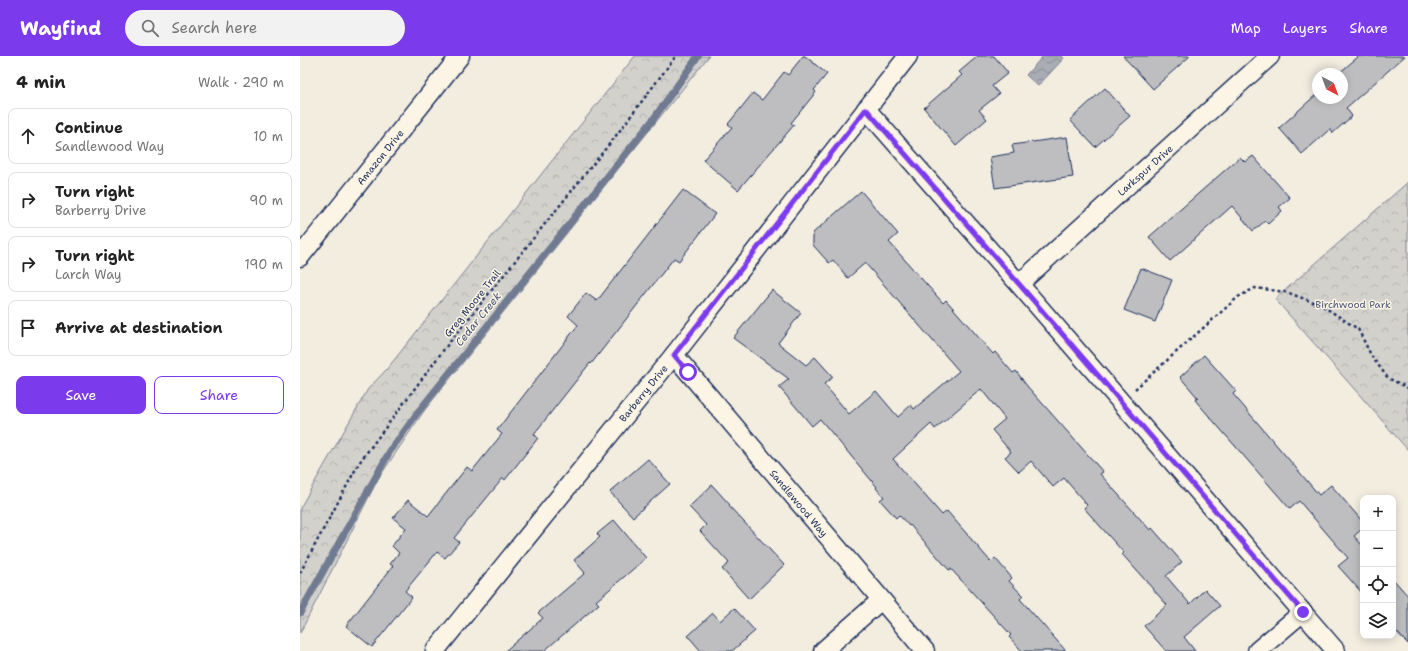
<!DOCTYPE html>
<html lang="en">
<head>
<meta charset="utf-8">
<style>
	body { margin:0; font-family:"Shantell Sans",sans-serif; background:#f2f2f2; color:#222 }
	.controls { position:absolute; right:12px; bottom:12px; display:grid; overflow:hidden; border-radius:8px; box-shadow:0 2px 10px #0003 }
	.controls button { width:36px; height:36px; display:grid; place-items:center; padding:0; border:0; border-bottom:1px solid #e0e0e0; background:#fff; color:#222; font:20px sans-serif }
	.compass { position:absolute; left:1012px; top:12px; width:36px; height:36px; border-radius:50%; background:#fff; box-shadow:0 2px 10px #0003; rotate:139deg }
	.stop { position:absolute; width:12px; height:12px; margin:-9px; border:3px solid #7c3aed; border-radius:50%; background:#fff }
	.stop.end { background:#7c3aed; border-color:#fff; box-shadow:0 1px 4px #0008 }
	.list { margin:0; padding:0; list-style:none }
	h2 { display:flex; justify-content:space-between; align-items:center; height:52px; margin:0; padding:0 16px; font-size:17px }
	h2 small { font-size:13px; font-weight:400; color:#767676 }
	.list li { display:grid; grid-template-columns:26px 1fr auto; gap:12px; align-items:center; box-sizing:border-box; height:56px; margin:0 8px 8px; padding:0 8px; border:1px solid #e0e0e0; border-radius:8px }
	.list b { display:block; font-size:15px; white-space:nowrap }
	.list p { margin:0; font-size:13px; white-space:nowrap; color:#767676 }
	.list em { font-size:13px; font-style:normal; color:#767676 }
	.actions { display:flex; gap:8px; padding:12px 16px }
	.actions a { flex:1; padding:9px 0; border:1px solid #7c3aed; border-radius:8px; text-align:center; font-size:14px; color:#7c3aed }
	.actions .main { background:#7c3aed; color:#fff }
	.icon { flex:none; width:22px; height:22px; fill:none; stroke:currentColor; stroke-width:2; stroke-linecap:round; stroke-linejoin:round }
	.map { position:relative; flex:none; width:1108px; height:595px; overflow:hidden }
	header { display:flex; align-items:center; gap:24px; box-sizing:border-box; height:56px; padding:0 20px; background:#7c3aed; color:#fff }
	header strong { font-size:19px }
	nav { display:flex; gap:22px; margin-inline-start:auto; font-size:14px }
	.search { width:280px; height:36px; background:#f2f2f2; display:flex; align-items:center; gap:10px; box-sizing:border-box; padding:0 14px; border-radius:22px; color:#767676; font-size:15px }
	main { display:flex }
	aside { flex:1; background:#fff }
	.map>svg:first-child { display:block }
	.forest { fill:url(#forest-crowns); stroke:#778095 }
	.water { fill:url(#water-waves); stroke:#707a91 }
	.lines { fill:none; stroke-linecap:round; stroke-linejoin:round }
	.stream { stroke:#707a91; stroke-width:7 }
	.building { fill:#bebec0; stroke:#1b2f5e }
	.street-casing { stroke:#1b2f5e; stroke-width:21 }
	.path { stroke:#1b2f5e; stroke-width:2.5; stroke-dasharray:3 3; stroke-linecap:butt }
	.street { stroke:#fcf5e5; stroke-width:18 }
	.route { stroke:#7c3aed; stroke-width:5 }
	.labels { text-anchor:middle; stroke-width:3; stroke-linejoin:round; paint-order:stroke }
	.street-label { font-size:10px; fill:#1b2f5e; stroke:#fcf5e5 }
	.park-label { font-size:10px; fill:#49587a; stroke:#fcf5e5 }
	.water-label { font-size:11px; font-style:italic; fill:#465478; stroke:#fcf5e5 }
</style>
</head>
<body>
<header>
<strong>Wayfind</strong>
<div class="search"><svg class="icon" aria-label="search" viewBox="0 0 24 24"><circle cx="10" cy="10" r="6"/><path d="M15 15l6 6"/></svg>Search here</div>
<nav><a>Map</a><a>Layers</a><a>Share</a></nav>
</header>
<main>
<aside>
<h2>4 min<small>Walk · 290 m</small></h2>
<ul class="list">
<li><svg class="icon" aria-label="ahead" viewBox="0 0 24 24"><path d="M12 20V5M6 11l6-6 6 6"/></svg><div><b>Continue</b><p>Sandlewood Way</p></div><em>10 m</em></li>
<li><svg class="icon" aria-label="right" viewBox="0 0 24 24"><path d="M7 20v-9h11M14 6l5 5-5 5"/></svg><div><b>Turn right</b><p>Barberry Drive</p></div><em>90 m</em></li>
<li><svg class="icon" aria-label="right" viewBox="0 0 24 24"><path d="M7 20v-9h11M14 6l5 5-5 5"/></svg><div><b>Turn right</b><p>Larch Way</p></div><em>190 m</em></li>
<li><svg class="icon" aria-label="arrive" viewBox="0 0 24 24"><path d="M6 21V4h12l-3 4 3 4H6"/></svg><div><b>Arrive at destination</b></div></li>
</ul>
<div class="actions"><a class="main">Save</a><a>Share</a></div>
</aside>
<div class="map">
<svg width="1108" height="595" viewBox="0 0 1108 595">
	<defs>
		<pattern id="forest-crowns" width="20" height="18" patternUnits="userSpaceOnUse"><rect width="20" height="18" fill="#d3d1cc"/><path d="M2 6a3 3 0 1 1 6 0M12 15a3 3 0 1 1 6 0" fill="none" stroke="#b5b4b2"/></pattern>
		<pattern id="water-waves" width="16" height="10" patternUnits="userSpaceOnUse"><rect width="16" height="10" fill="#a9acb3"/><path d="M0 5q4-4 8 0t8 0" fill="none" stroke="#898c95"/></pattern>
	</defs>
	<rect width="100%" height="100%" fill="#f3ede0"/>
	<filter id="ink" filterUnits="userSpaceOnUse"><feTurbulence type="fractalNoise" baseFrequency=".025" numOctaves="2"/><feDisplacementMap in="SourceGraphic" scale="8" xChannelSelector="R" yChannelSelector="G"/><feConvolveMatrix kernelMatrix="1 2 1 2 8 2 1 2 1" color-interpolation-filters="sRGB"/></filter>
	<g filter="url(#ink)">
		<g class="forest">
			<path d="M335,0H409L124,355L78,423L0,577V452L68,333L87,313Z"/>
			<path d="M1108,126V394L975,243Z"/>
		</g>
		<path class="water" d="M743,0H761L764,2L738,30L726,19Z"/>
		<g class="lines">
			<path class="stream" d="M0,557L90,395L118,356L352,65L398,0"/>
		</g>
		<g class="building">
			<path d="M503,0H505L527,18L514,34L516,36L491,67L494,69L438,134L403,104L432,71L428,68L453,37L462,44L484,16L488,19Z"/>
			<path d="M678,0H694L708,17L692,30L699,38L679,54L687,63L656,90L624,52L662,19L659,16Z"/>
			<path d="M823,0H890L853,33Z"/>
			<path d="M1059,0H1105L1046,52L1052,60L1033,77L1030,73L1002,98L979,72L1018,37V42H1042V18H1038Z"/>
			<path d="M805,32L830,60L795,91L770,64Z"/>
			<path d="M767,81L773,121L695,132L690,101L714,97L712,89Z"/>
			<path d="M953,100L990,142L979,151L982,155L968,168L965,165L953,175L932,150L870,205L849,181L940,101L945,106Z"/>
			<path d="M383,134L415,158L379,205L374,202L291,308L290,307L234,378L238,382L205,424L203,422L154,482L159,486L145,502L137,496L105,535L112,541L72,591L46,570L93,510L90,508L99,497L92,490L106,472L93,462L108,444L128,460L167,411L172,415L202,378L197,374L278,269L268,260L286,237L297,245Z"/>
			<path d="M561,135L598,178L589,186L643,247L646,244L693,298L695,296L713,317L716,315L727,330L803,416L800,418L850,474L852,472L882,506L866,520L890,548L905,533L920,550L884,581L895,595H866L844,570L867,549L822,498L824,497L784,452L787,449L764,422L753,431L731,405L719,416L705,401L711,396L692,374L705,363L681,333L635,373L631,368L593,403L642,459L647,455L691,506L695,502L712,522L709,525L723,540L720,543L766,595H722L709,581L711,579L651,513L649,514L610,469L609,470L599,459L596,462L580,444L584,441L576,432L577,431L520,363L512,370L479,331L489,323L433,282L472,234L501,257L478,287L506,309L515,301L533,321L524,328L549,358L576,335L598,361L611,349L614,353L659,315L565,207L548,222L533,204L529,207L513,189V177Z"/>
			<path d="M841,212L872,224L855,266L824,254Z"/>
			<path d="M904,299L936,335L933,338L1019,439L1031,429L1063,466V472L1054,480L1063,490V538L1038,510L1048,502L999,445L990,453L895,344L898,342L880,321Z"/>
			<path d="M348,403L370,428L333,461L310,436Z"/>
			<path d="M412,429L430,449L429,450L484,509L449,543L422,513L429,507L400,475L406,469L389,451Z"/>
			<path d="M314,464L346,502L296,545L299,548L244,595H205L243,562L238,557L285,517L274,504L300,481L297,478Z"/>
			<path d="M1093,523L1108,540V588L1093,572Z"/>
			<path d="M434,552L455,575L432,595H401L388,580L413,557L420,565Z"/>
		</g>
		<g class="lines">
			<g class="street-casing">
				<g id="street">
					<path d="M566,53L719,228L1036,595"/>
					<path d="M0,201L160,0"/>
					<path d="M719,228L970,0"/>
					<path d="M374,299L625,595"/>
					<path d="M135,595L374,299L608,0"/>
					<path d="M523,595L581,544"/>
					<path d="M957,595L1003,556"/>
				</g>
			</g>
			<g class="path">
				<path d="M835,333L938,241L955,232L986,236L1021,249L1058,273L1072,301L1088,322L1108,332"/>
				<path d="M0,517L59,407L145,292L315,81L376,0"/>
			</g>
			<use href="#street" class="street"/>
		</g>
	</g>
	<g class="lines" filter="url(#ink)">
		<path class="route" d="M388,316L374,299L566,53L719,228L1003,556"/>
	</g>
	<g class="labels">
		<g class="street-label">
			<text transform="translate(80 101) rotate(-51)" y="4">Amazon Drive</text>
			<text transform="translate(845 114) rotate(-42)" y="4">Larkspur Drive</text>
			<text transform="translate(172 247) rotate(-51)" y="4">Greg Moore Trail</text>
			<text transform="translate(343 337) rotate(-51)" y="4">Barberry Drive</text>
			<text transform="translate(499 447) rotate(50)" y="4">Sandlewood Way</text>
		</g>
		<g class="park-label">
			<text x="1053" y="252">Birchwood Park</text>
		</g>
		<g class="water-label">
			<text transform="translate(178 263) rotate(-51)" y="4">Cedar Creek</text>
		</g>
	</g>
</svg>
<div class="controls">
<button>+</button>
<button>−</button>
<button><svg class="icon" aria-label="locate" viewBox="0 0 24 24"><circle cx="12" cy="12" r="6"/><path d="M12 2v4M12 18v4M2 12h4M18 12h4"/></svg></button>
<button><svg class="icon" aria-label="layers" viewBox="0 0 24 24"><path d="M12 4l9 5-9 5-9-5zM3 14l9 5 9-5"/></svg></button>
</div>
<svg class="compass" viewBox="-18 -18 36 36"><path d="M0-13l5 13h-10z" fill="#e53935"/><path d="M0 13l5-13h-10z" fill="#767676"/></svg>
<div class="stop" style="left:388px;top:316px"></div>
<div class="stop end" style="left:1003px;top:556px"></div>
</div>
</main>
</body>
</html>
